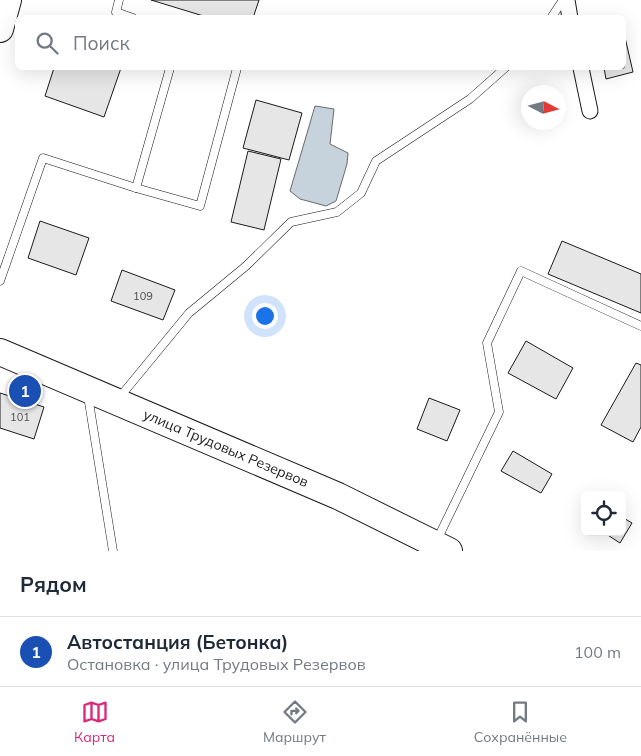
<!DOCTYPE html>
<html lang="ru">
<head>
<meta charset="utf-8">
<style>
	body { margin:0; font-family:Mulish,sans-serif; background:#f2f2f3; color:#1f2937 }
	.controls { position:absolute; right:15px; bottom:15px; display:grid; overflow:hidden; border-radius:8px; box-shadow:0 5px 20px #0002 }
	.controls button { width:45px; height:45px; display:grid; place-items:center; padding:0; border:0; border-bottom:1px solid #e0e1e3; background:#fff; color:#1f2937; font:25px sans-serif }
	.compass { position:absolute; left:521px; top:85px; width:45px; height:45px; border-radius:50%; background:#fff; box-shadow:0 5px 20px #0002; rotate:96deg }
	.you { position:absolute; left:264px; top:315px; width:18px; height:18px; margin:-12px; border:4px solid #fff; border-radius:50%; background:#1a73e8; box-shadow:0 0 0 8px #1a73e833 }
	.badge { display:grid; place-items:center; width:32px; height:32px; border-radius:50%; background:#db2777; color:#fff; font-size:16px; font-weight:700 }
	.pin { position:absolute; translate:-50% -50%; border:2px solid #fff; box-shadow:0 1px 5px #0006 }
	.list { margin:0; padding:0; list-style:none }
	h2 { display:flex; justify-content:space-between; align-items:center; height:65px; margin:0; padding:0 20px; font-size:21px }
	h2 small { font-size:16px; font-weight:400; color:#747a83 }
	.list li { display:grid; grid-template-columns:32px 1fr auto; gap:15px; align-items:center; box-sizing:border-box; height:70px; padding:0 20px; border-top:1px solid #e0e1e3 }
	.list b { display:block; font-size:19px; white-space:nowrap }
	.list p { margin:0; font-size:16px; white-space:nowrap; color:#747a83 }
	.list em { font-size:16px; font-style:normal; color:#747a83 }
	.icon { flex:none; width:28px; height:28px; fill:none; stroke:currentColor; stroke-width:2; stroke-linecap:round; stroke-linejoin:round }
	.map { position:relative; flex:none; width:641px; height:551px; overflow:hidden }
	.search { position:absolute; background:#fff; box-shadow:0 5px 20px #0002; left:15px; right:15px; top:15px; height:55px; display:flex; align-items:center; gap:12px; box-sizing:border-box; padding:0 18px; border-radius:8px; color:#747a83; font-size:19px }
	.sheet { height:135px; background:#fff }
	nav { display:flex; justify-content:space-around; align-items:center; box-sizing:border-box; height:70px; border-top:1px solid #e0e1e3; background:#fff; font-size:14px; color:#747a83 }
	nav a { display:grid; justify-items:center; gap:2px }
	nav .on { color:#db2777 }
	.map>svg:first-child { display:block }
	.water { fill:#c6d2dc; stroke:#6a6a6a }
	.building { fill:#e6e6e6; stroke:#1a1a1a }
	.lines { fill:none; stroke-linecap:round; stroke-linejoin:round }
	.service-casing { stroke:#1a1a1a; stroke-width:9 }
	.minor-casing { stroke:#1a1a1a; stroke-width:17 }
	.trunk-casing { stroke:#1a1a1a; stroke-width:28 }
	.service { stroke:#fff; stroke-width:8 }
	.minor { stroke:#fff; stroke-width:15 }
	.trunk { stroke:#fff; stroke-width:26 }
	.labels { text-anchor:middle; stroke-width:4; stroke-linejoin:round; paint-order:stroke }
	.number-label { font-size:11px; fill:#4d4d4d }
	.street-label { font-size:14px; fill:#1a1a1a; stroke:#fff }
</style>
</head>
<body>
<div class="map">
<svg width="641" height="551" viewBox="0 0 641 551">
	<rect width="100%" height="100%" fill="#fff"/>
	<path class="water" d="M315,106L334,109L330,144L348,153L347,164L336,201L326,206L300,199L290,191Z"/>
	<g class="building">
		<path d="M151,0H259L253,18H210Z"/>
		<path d="M624,33L633,72L606,79L604,68H624Z"/>
		<path d="M54,68H121L104,117L45,96Z"/>
		<path d="M256,100L302,113L289,160L243,148Z"/>
		<path d="M248,151L281,159L264,230L231,222Z"/>
		<path d="M40,221L89,238L76,275L28,258Z"/>
		<path d="M562,241L641,274V313L548,274Z"/>
		<path d="M122,270L175,290L163,320L111,301Z"/>
		<path d="M526,341L573,368L556,399L508,373Z"/>
		<path d="M636,363L641,365V427L633,442L601,425Z"/>
		<path d="M0,393L44,407L34,439L0,428Z"/>
		<path d="M429,398L460,410L447,441L417,429Z"/>
		<path d="M513,451L552,474L541,493L501,471Z"/>
		<path d="M622,517L632,523L620,543L603,532H622Z"/>
	</g>
	<g class="lines">
		<g class="service-casing">
			<g id="service">
				<path d="M119,0L116,12L133,18"/>
				<path d="M551,18L563,0"/>
				<path d="M136,188L170,68"/>
				<path d="M0,281L43,158L136,188L200,206L237,68"/>
				<path d="M88,396L113,551"/>
				<path d="M119,398L189,313L246,266L291,222L337,212L361,193L376,161L470,99L505,68"/>
				<path d="M437,540L499,412L487,343L521,271L641,326"/>
			</g>
		</g>
		<g class="minor-casing">
			<g id="minor">
				<path d="M567,0L570,18"/>
				<path d="M581,68L590,111"/>
			</g>
		</g>
		<g class="trunk-casing">
			<g id="trunk">
				<path d="M0,29L8,0"/>
				<path d="M0,352L338,496L449,551"/>
			</g>
		</g>
		<use href="#service" class="service"/>
		<use href="#minor" class="minor"/>
		<use href="#trunk" class="trunk"/>
	</g>
	<g class="labels">
		<g class="number-label">
			<text x="143" y="300">109</text>
			<text x="20" y="421">101</text>
		</g>
		<g class="street-label">
			<text transform="translate(226 448) rotate(23)" y="5">улица Трудовых Резервов</text>
		</g>
	</g>
</svg>
<div class="controls">
<button><svg class="icon" aria-label="locate" viewBox="0 0 24 24"><circle cx="12" cy="12" r="6"/><path d="M12 2v4M12 18v4M2 12h4M18 12h4"/></svg></button>
</div>
<svg class="compass" viewBox="-18 -18 36 36"><path d="M0-13l5 13h-10z" fill="#e53935"/><path d="M0 13l5-13h-10z" fill="#747a83"/></svg>
<div class="you"></div>
<div class="pin badge" style="left:25px;top:391px;background:#1a4fb4">1</div>
<div class="search"><svg class="icon" aria-label="search" viewBox="0 0 24 24"><circle cx="10" cy="10" r="6"/><path d="M15 15l6 6"/></svg>Поиск</div>
</div>
<section class="sheet">
<h2>Рядом<small></small></h2>
<ul class="list">
<li><span class="badge" style="background:#1a4fb4">1</span><div><b>Автостанция (Бетонка)</b><p>Остановка · улица Трудовых Резервов</p></div><em>100 m</em></li>
</ul>
</section>
<nav>
<a class="on"><svg class="icon" aria-label="map" viewBox="0 0 24 24"><path d="M3 6l6-2 6 2 6-2v14l-6 2-6-2-6 2zM9 4v14M15 6v14"/></svg>Карта</a>
<a><svg class="icon" aria-label="directions" viewBox="0 0 24 24"><path d="M12 3l9 9-9 9-9-9zM9 14v-3h6M13 9l2 2-2 2"/></svg>Маршрут</a>
<a><svg class="icon" aria-label="saved" viewBox="0 0 24 24"><path d="M7 4h10v16l-5-4-5 4z"/></svg>Сохранённые</a>
</nav>
</body>
</html>
